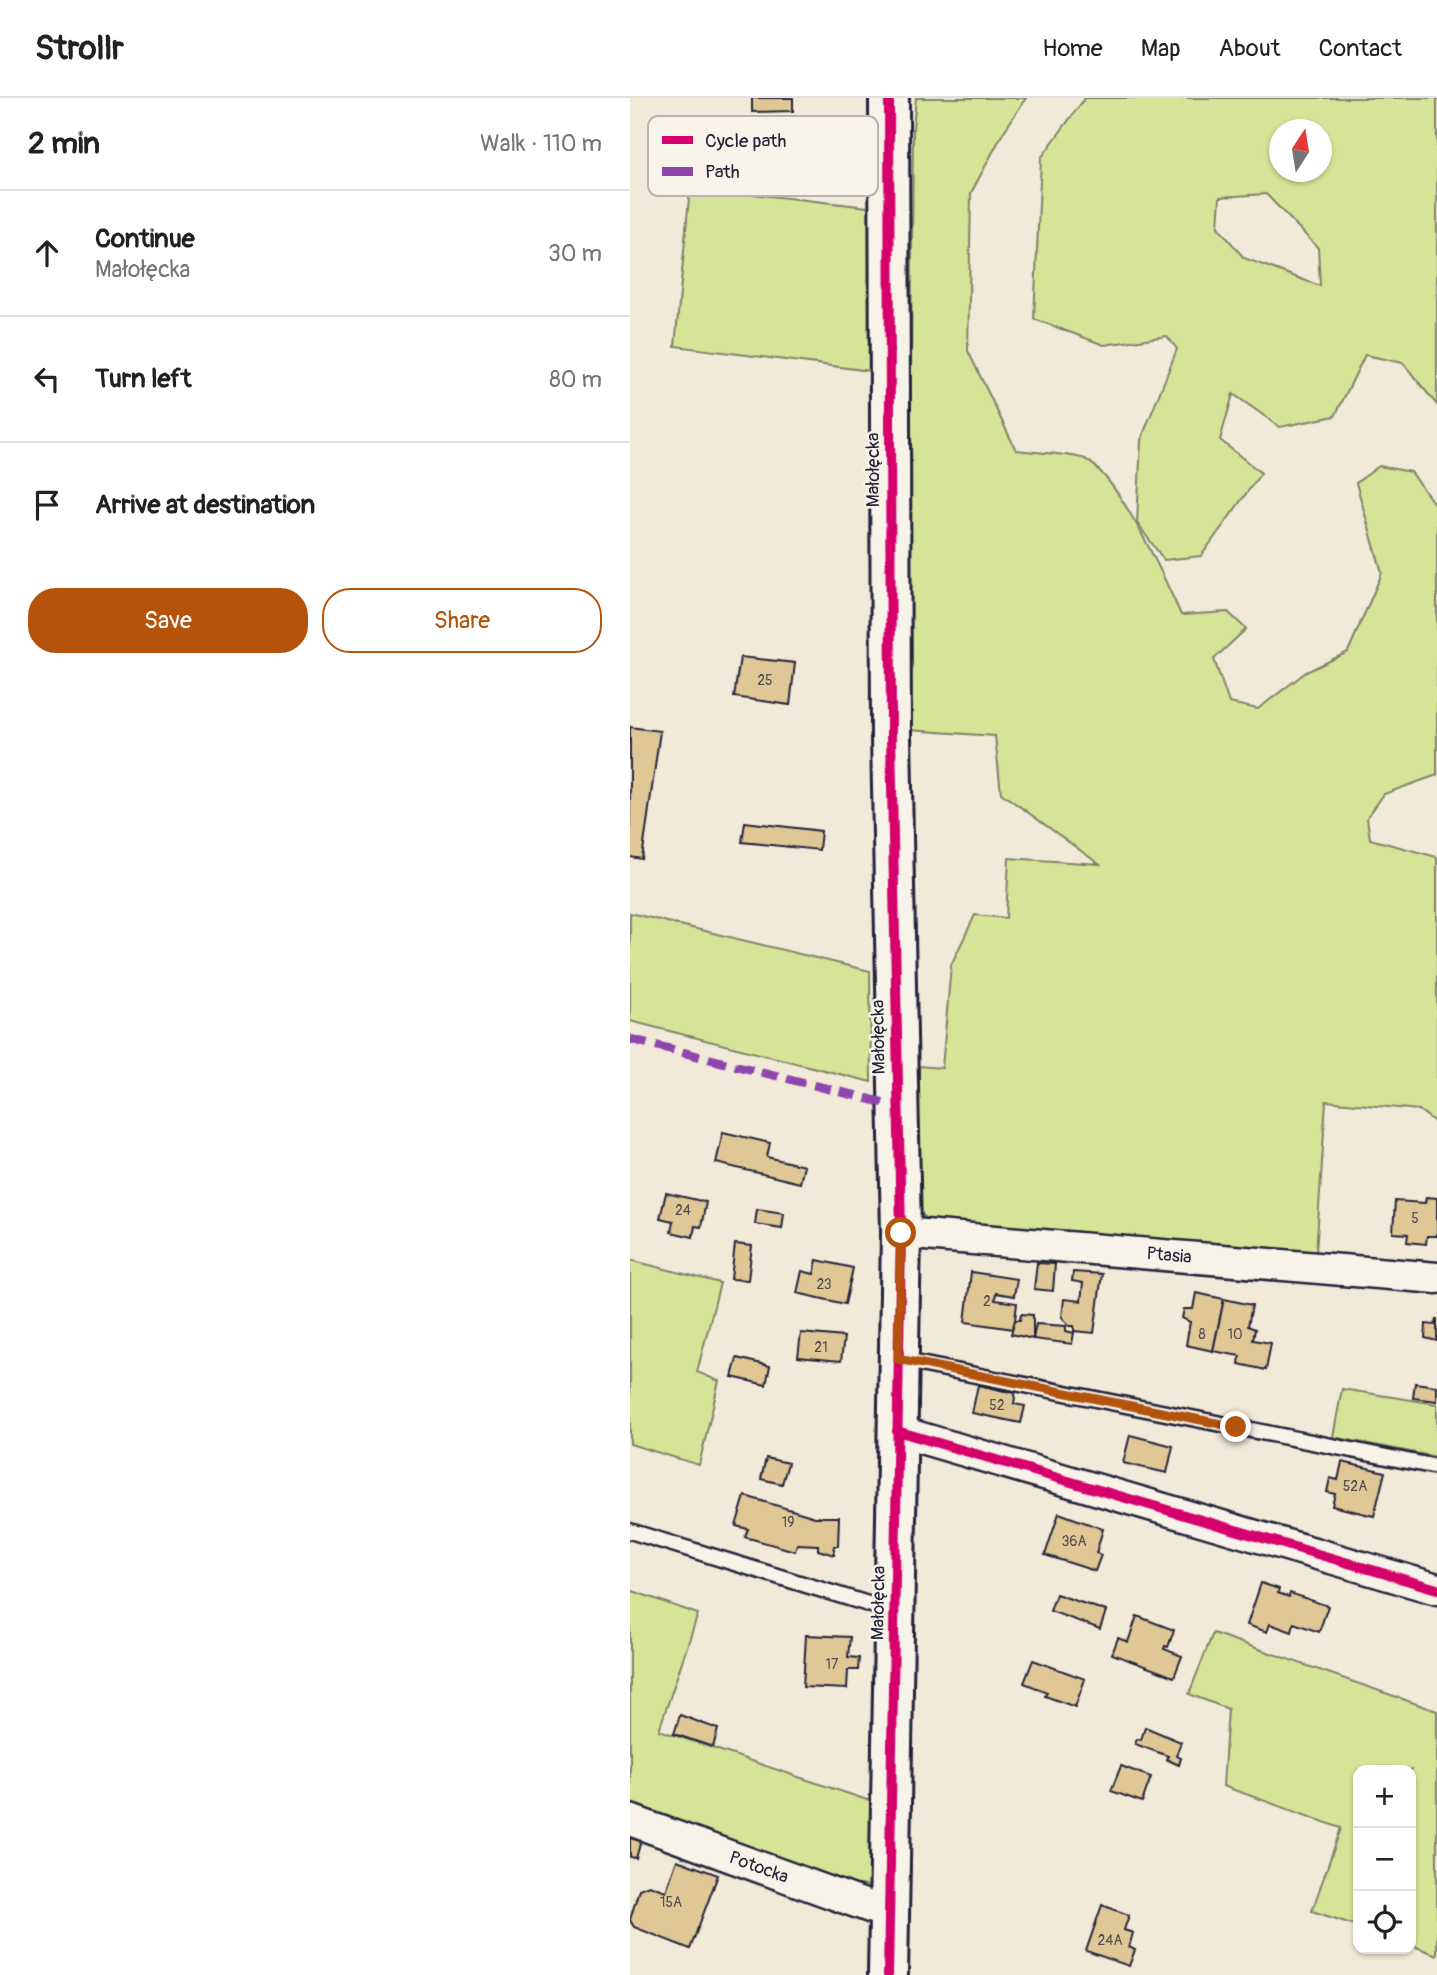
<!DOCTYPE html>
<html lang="en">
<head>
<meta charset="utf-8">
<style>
	body { margin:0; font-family:Pangolin,sans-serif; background:#f6f6f6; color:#202124 }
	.controls { position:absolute; right:21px; bottom:21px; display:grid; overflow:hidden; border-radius:14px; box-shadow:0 2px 5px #0004 }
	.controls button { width:63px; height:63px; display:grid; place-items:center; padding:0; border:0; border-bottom:2px solid #e0e0e0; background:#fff; color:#202124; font:35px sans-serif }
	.compass { position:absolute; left:639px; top:21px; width:63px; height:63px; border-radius:50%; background:#fff; box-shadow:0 2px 5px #0004; rotate:12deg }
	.stop { position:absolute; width:21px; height:21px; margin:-16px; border:5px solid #b45309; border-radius:50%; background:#fff }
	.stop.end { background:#b45309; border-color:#fff; box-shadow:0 2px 7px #0008 }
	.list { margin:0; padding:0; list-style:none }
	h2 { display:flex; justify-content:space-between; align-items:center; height:91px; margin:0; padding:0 28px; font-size:30px }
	h2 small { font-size:23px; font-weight:400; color:#757577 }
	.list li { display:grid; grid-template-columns:46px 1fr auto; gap:21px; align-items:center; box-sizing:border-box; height:126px; padding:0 28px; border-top:2px solid #e0e0e0 }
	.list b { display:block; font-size:26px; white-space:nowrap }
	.list p { margin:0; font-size:23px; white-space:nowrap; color:#757577 }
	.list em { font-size:23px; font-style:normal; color:#757577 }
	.actions { display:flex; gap:14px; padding:21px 28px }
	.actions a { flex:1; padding:16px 0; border:2px solid #b45309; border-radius:28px; text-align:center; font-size:24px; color:#b45309 }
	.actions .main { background:#b45309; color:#fff }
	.icon { flex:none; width:38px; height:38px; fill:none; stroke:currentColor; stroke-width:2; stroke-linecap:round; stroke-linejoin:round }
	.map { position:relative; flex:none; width:807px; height:1877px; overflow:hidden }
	header { display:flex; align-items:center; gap:42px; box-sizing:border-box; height:98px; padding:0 35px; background:#fff; border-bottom:2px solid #e0e0e0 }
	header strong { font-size:33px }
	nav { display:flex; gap:38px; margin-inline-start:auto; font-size:24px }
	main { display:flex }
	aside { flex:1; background:#fff }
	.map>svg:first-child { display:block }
	.green { fill:#d6e497; stroke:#7c8369; stroke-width:2; fill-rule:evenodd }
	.building { fill:#e0c796; stroke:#22223b; stroke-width:2 }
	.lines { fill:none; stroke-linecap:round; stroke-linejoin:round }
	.lane-casing { stroke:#22223b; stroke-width:19 }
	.street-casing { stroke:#22223b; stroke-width:35 }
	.secondary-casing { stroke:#22223b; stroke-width:44 }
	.lane { stroke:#f7f3e8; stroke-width:14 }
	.street { stroke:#f7f3e8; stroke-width:30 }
	.secondary { stroke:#f7f3e8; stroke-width:38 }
	.quiet { stroke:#8e44ad; stroke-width:9; stroke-dasharray:18 9; stroke-linecap:butt }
	.cycleway-casing { stroke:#f7f3e8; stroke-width:15 }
	.cycleway { stroke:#d6006c; stroke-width:10 }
	.route { stroke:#b45309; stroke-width:9 }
	.labels { text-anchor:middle; stroke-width:5; stroke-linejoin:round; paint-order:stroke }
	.number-label { font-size:14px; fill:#524b52 }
	.street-label { font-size:18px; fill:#22223b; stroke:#f7f3e8 }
	.key { fill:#f7f3e8; stroke:#b7b4b4; stroke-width:2 }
	.key-label { font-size:19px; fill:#22223b }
</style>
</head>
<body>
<header>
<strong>Strollr</strong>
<nav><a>Home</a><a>Map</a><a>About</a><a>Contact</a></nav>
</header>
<main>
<aside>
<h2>2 min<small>Walk · 110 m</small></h2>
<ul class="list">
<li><svg class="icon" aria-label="ahead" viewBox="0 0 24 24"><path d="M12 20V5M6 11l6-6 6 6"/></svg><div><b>Continue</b><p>Małołęcka</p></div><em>30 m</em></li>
<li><svg class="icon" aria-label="left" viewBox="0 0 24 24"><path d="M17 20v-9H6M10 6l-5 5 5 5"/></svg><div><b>Turn left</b></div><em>80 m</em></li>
<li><svg class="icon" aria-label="arrive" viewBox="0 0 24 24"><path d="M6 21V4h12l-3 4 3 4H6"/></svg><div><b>Arrive at destination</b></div></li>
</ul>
<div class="actions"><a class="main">Save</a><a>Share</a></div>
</aside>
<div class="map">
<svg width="807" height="1877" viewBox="0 0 807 1877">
	<rect width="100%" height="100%" fill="#f2ead8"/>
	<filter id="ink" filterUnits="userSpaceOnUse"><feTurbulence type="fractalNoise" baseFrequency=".0143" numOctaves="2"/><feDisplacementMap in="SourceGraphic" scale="14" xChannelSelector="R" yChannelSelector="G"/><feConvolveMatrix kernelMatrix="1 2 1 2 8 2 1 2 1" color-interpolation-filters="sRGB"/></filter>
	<g filter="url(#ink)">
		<g class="green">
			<path d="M286,0H396L373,35L341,95L338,253L386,352C400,354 445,356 455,361C489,379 535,481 551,517L598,514L616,531L584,561L599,605L628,611L676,574L718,554L752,475L726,385L749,368L781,374L807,410V677L754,696L737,720L740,741L807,759V1026L789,1012L696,1003L686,1156L302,1125L289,1114V968L312,970L321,867L345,817L376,820L379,760L469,766L371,695L365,638L278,632L283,30Z"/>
			<path d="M455,0H807V307L773,265L735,257L705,318L650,329L603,296L590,342L631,375L571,458L534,462L507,425L511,342L547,251L537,238L474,247L404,221L411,60ZM650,32H692V74H650ZM636,96L688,150L690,188L614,160L588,129L590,99Z"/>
			<path d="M60,89L247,110L249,274L45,248Z"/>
			<path d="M0,815L240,873L241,984L0,923Z"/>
			<path d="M0,1162L90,1185L67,1274L89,1283L69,1367L0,1346Z"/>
			<path d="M712,1291L807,1306V1359L703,1339Z"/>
			<path d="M0,1492L68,1516L29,1632L240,1703L247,1753L240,1788L196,1784L0,1712Z"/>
			<path d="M583,1535L807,1613V1857L781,1847V1672H728V1828L682,1813L711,1730L593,1688L598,1611L559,1596Z"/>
		</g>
		<g class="building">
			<path d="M122,0H163V13L122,14Z"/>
			<path d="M110,559L165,565L160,607L104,599Z"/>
			<path d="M0,629L30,633L12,761L0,759Z"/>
			<path d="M115,724L191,733L189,752L112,744Z"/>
			<path d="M93,1034L140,1045L137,1059L174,1068L170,1085L86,1065Z"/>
			<path d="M36,1095L76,1104L71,1129L65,1128L63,1139L41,1134L43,1123L30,1120Z"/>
			<path d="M796,1099L807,1100V1138H797L796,1146L777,1144L778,1136L763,1135L765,1103L795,1105Z"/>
			<path d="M127,1111L154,1115L152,1130L125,1126Z"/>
			<path d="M105,1146L122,1148L118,1182L101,1181Z"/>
			<path d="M187,1162L223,1170L215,1206L167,1195L172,1173L184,1176Z"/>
			<path d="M407,1165L425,1166L423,1193L404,1191Z"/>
			<path d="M341,1174L387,1181L384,1198L366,1195L365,1202L387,1205L384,1231L335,1224Z"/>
			<path d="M443,1174L472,1176L464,1235L444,1233V1228H439L432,1219L434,1201L451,1203L453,1185L442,1183Z"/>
			<path d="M566,1195L594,1201L583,1253L556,1247L560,1224L552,1220L554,1211H563Z"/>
			<path d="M594,1201L622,1207L618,1228L625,1231L623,1242L641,1245L636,1272L609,1266L610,1258L583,1253Z"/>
			<path d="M391,1216L403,1217V1241L381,1236L385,1222H390Z"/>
			<path d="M806,1221H807V1243L795,1240L796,1226L805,1227Z"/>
			<path d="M406,1226L436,1228V1233L444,1235L442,1246L403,1241Z"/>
			<path d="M171,1235L214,1239L211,1263L168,1259Z"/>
			<path d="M107,1260L140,1268L136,1287L102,1279Z"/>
			<path d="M785,1285L807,1288V1303L783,1300Z"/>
			<path d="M348,1287L383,1295L386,1292L384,1306L395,1308L391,1325L342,1315Z"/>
			<path d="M500,1337L543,1348L537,1375L493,1365Z"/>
			<path d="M136,1360L158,1365L152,1386L131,1381Z"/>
			<path d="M712,1364L755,1374L744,1418L702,1408L705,1396L697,1394L700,1380L708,1382Z"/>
			<path d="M115,1398L185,1419H209L208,1448H204V1457L188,1452V1447L167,1446L165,1453L115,1439L118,1431L106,1428Z"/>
			<path d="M429,1415L473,1431L466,1455L471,1457L465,1473L415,1457Z"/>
			<path d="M631,1485L649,1491L648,1495L659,1499L660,1495L698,1508L689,1534L664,1525L662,1534L640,1526L637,1534L617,1527Z"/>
			<path d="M426,1496L476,1513L470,1531L420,1513Z"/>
			<path d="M507,1518L544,1532L538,1549L535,1548L534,1551L552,1558L544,1579L482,1556L488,1540L498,1544Z"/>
			<path d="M176,1537L220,1539L218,1559L229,1560L228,1572H218L217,1591L173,1589Z"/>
			<path d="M403,1562L455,1581L445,1609L415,1598L417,1594L394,1585Z"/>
			<path d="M50,1617L88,1631L83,1649L44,1636Z"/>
			<path d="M515,1629L551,1644L546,1658L551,1660L549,1667L536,1661L538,1658L505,1646L507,1641L511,1642Z"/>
			<path d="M491,1668L521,1679L512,1704L481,1693Z"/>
			<path d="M0,1740L11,1743L6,1760L0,1759Z"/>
			<path d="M47,1762L88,1777L60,1851L4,1829L0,1822L9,1791L19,1787L36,1793Z"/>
			<path d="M472,1807L499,1817L494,1832L503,1835L499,1849L505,1852L499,1868L456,1853Z"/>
		</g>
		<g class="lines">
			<g class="lane-casing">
				<g id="lane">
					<path d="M270,1262L807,1369"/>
					<path d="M0,1433L261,1513"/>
				</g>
			</g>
			<g class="street-casing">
				<g id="street">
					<path d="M271,1135L807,1180"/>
					<path d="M267,1333L807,1491"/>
					<path d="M0,1722L259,1816"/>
				</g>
			</g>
			<g class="secondary-casing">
				<path id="secondary" d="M258,1877L271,1135L261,639L259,0"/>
			</g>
			<use href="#lane" class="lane"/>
			<use href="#street" class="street"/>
			<use href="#secondary" class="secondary"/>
			<path class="quiet" d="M0,941L267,1008"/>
			<g class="cycleway-casing">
				<g id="cycleway">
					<path d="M267,1333L807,1491"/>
					<path d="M258,1877L271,1135L261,639L259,0"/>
				</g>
			</g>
			<use href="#cycleway" class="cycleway"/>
		</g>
	</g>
	<g class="lines" filter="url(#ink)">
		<path class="route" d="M271,1135L268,1261L606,1329"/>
	</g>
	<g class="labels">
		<g class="number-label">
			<text x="135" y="587">25</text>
			<text x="53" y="1117">24</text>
			<text x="785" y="1125">5</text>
			<text x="194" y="1191">23</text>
			<text x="357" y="1208">2</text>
			<text x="572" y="1241">8</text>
			<text x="605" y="1241">10</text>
			<text x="191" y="1254">21</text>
			<text x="367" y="1312">52</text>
			<text x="725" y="1393">52A</text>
			<text x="158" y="1429">19</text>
			<text x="444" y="1448">36A</text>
			<text x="202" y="1571">17</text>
			<text x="41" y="1809">15A</text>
			<text x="480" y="1847">24A</text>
		</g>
		<g class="street-label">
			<text transform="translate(243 372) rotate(-90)" y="6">Małołęcka</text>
			<text transform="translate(248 939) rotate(-91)" y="6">Małołęcka</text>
			<text transform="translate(539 1157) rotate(5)" y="6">Ptasia</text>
			<text transform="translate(248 1505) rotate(-89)" y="6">Małołęcka</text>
			<text transform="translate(129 1769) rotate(20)" y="6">Potocka</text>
		</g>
	</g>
	<rect x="18" y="18" width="230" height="80" rx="10" class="key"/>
	<rect x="32" y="38" width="31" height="8" fill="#d6006c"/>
	<rect x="32" y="69" width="31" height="9" fill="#8e44ad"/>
	<g class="key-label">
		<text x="75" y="49">Cycle path</text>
		<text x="75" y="80">Path</text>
	</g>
</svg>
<div class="controls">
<button>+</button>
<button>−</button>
<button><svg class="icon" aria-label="locate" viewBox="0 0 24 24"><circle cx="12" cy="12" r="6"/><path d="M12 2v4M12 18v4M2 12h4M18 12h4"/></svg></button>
</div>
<svg class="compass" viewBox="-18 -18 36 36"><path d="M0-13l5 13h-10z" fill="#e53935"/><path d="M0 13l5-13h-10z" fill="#757577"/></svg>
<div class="stop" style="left:271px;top:1135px"></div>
<div class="stop end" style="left:606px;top:1329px"></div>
</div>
</main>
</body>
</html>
